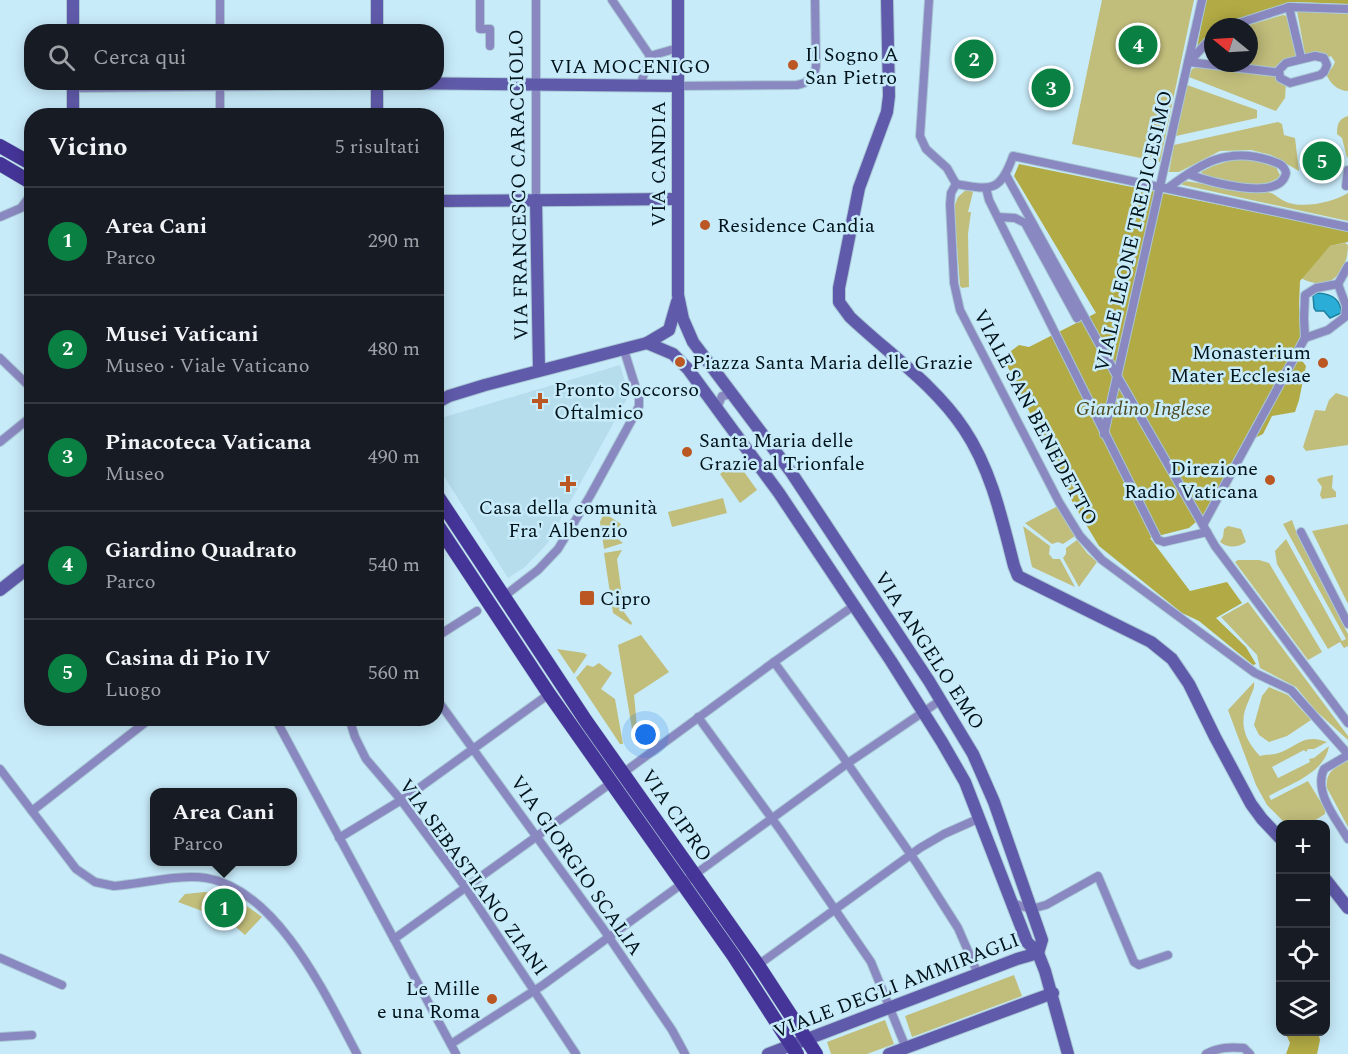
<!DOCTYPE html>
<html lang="it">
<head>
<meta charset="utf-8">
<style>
	body { margin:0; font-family:Spectral,serif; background:#242831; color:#f1f3f6 }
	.controls { position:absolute; right:18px; bottom:18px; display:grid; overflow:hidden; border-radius:12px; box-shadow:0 3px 15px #0003 }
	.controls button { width:54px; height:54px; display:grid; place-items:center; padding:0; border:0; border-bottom:2px solid #363941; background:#171b24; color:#f1f3f6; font:30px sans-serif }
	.compass { position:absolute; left:1204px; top:18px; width:54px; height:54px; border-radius:50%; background:#171b24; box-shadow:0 3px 15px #0003; rotate:288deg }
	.you { position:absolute; left:646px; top:735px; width:21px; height:21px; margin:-15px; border:4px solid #fff; border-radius:50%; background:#1a73e8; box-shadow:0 0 0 9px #1a73e833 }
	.badge { display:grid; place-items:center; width:39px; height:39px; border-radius:50%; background:#0b8043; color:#fff; font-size:20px; font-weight:700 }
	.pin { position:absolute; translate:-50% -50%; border:3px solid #fff; box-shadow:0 2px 6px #0006 }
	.popup { position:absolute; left:150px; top:788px; width:147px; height:78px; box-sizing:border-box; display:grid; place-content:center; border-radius:12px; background:#171b24; filter:drop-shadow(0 2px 4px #0005); font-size:20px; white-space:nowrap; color:#9ea1a6 }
	.popup b { font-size:22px; color:#f1f3f6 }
	.popup::after { content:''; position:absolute; left:50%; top:100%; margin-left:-12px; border:12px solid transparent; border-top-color:#171b24 }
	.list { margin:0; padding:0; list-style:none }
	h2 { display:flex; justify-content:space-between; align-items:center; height:78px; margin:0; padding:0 24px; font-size:26px }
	h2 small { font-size:20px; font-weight:400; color:#9ea1a6 }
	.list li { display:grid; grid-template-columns:39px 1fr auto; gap:18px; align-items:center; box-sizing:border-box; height:108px; padding:0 24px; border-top:2px solid #363941 }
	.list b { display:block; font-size:22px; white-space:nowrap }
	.list p { margin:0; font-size:20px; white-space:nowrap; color:#9ea1a6 }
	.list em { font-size:20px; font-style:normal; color:#9ea1a6 }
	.icon { flex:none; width:33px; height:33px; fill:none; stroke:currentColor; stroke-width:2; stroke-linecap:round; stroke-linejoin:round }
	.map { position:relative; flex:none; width:1348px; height:1054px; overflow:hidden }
	.search { position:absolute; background:#171b24; box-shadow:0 3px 15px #0003; left:24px; top:24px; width:420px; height:66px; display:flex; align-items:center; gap:15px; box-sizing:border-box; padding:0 21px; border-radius:24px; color:#9ea1a6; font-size:22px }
	.panel { position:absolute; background:#171b24; box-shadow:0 3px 15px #0003; left:24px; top:108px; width:420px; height:618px; border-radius:24px }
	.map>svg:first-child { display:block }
	.built { fill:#b6ddec }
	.green { fill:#c1bd7b }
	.forest { fill:#b2aa44 }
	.water { fill:#2aaed8; stroke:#1e809f; stroke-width:1.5 }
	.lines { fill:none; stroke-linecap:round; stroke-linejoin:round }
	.street-casing { stroke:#a8c8d6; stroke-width:10 }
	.secondary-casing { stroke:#a8c8d6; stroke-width:14 }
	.primary-casing { stroke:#a8c8d6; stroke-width:15 }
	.street { stroke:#8a88c0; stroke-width:8 }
	.secondary { stroke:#605aaa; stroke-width:12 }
	.primary { stroke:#463599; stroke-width:14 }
	.poi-dot { fill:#bb5723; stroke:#c8ebfa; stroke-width:2 }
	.labels { text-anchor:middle; stroke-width:5; stroke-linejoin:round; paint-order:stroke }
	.poi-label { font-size:20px; fill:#01131b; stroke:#c8ebfa; text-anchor:start }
	.street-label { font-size:20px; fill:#01131b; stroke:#c8ebfa }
	.park-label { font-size:20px; font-style:italic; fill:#4c491f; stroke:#c8ebfa }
</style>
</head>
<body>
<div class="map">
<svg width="1348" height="1054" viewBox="0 0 1348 1054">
	<rect width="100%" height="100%" fill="#c8ebfa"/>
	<path class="built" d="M620,365L629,395L547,544L525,567L508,578L440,470L441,418Z"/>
	<g class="green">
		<path d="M1102,0H1194L1160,162L1072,144Z"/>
		<path d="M1297,11L1348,14V91C1338,91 1329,83 1326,73L1332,68L1335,62L1331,56L1327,58L1305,54Z"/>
		<path d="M1283,15L1287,16L1297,57L1279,69L1220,63H1249V27H1242Z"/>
		<path d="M1198,67L1276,76L1279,81L1286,83L1285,98L1276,111L1189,77L1192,69Z"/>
		<path d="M1187,85L1257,110V118L1176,136Z"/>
		<path d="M1348,116V156L1347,158L1342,138L1337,134C1337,125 1338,119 1348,116Z"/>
		<path d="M1278,122L1282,124L1284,135L1295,138L1299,171L1271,155L1251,150L1220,151L1179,172H1169L1174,145Z"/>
		<path d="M1238,158L1252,159L1276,167L1280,175L1278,178C1257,192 1227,181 1204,176L1201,172L1213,166Z"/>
		<path d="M1184,181C1205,183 1224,189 1245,192C1252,193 1261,190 1268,192C1276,194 1281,201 1289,203C1307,208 1333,202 1348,193V221L1183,185L1181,184Z"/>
		<path d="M967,189L973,192L968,212H971L968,234L969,287L962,288L960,286L954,207L958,197Z"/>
		<path d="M1345,243L1348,245C1348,272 1329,294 1301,278L1330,246Z"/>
		<path d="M1336,393L1348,397V445L1306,451L1303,447L1315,410L1325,411L1329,400Z"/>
		<path d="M737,462L757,490L740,503L720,474Z"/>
		<path d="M1333,475L1332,488L1336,492V497L1322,499L1320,495L1322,487L1317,480L1319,478Z"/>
		<path d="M723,498L727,513L672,527L668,512Z"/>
		<path d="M1058,506L1075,536L1063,544L1058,542L1052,544L1025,523Z"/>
		<path d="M604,513L621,524L614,536L623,543L604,549L600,522Z"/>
		<path d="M1292,520L1297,534L1348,634V646L1344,648L1340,642L1328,649L1277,564L1275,551L1286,539L1342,641L1346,639L1283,524Z"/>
		<path d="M1348,524V604L1312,531Z"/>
		<path d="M1023,526L1050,546L1049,554L1053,559H1060L1075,587L1032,567Z"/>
		<path d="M1228,526L1241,529L1246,542C1237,548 1228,548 1220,542L1223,537L1224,529Z"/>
		<path d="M1077,540L1087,553L1097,562L1079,587L1063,558L1066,554V548Z"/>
		<path d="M622,550L617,559L624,612L632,623L631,625L613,613L604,553Z"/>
		<path d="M1238,560H1259L1269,563L1322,652L1308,660L1235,562Z"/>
		<path d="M1248,602L1348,736V740L1316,711L1296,687L1260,668L1257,655L1221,617Z"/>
		<path d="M641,635L669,672L634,695L637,727L645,735L634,741L618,645Z"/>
		<path d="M557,649L584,653L587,655L574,674Z"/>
		<path d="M599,663L612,673L601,689L615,699L623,744H620L576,678L587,665L593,667Z"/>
		<path d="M1254,682C1255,689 1251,694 1249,700C1238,722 1244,739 1260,756C1266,754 1270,755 1275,754C1296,749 1302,732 1327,742L1314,749H1308L1306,752L1304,750L1272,767L1278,778L1310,762L1309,759L1314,758L1329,746C1325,773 1290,784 1269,796L1271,800L1308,781L1325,809V814L1309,824H1286L1267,805L1256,785L1228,710Z"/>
		<path d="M1269,687L1288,695L1311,720L1287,736L1269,742L1259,735L1254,725L1262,696Z"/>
		<path d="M1348,761V827L1327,788C1325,772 1335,767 1348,761Z"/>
		<path d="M205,892C228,895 243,902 262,917L245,935L229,921L178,902L185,894Z"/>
		<path d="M1014,975L1022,996L912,1037L905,1016Z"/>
		<path d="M885,1020L894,1044L867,1054H831L827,1042Z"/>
	</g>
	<g class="forest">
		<path d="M1206,0H1348V4L1296,2L1286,4L1218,27H1213V31L1197,48Z"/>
		<path d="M1019,164L1348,231V242L1330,246L1300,281L1299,306L1304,346L1300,358L1306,366L1299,400L1295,412L1272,416L1263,434L1243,444L1229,482L1232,491L1189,528L1150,538L1190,591L1227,582L1242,603L1216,618L1246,647L1256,664L1253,665L1199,621L1182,613L1099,546L1073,503L1003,357L1019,345L1029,347L1096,313L1014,176Z"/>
		<path d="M1285,1032H1318L1320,1040L1317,1054H1286L1290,1043Z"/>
	</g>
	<path class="water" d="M1318,293C1332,294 1341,299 1341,313L1330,318L1324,311H1316L1314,308L1313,295Z"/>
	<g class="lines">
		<g class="street-casing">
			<g id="street">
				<path d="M220,0V32"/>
				<path d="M480,0V29H490V46"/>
				<path d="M536,0V200"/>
				<path d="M612,0L650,56"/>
				<path d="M929,0L920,136L926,149L947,168L956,184"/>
				<path d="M1289,7L1301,58"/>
				<path d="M1227,27L1289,7L1348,9"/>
				<path d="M650,56L678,48"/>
				<path d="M1315,56L1324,58L1327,65L1324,72L1320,75L1290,83L1280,78L1279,70L1286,63Z"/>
				<path d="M1188,62L1274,72"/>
				<path d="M1189,62L1213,36"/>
				<path d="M640,86L650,56"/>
				<path d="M678,86L797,85C808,83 815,77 816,66L815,0"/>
				<path d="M73,88L377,85"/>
				<path d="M220,116V83"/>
				<path d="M1006,175L1117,376L1215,546L1348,723"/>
				<path d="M956,184L951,193L950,204L954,283L960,310L1059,502L1080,536L1102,560L1255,673L1291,690L1348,754"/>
				<path d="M956,184C991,190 1000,193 1013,156L1348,227"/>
				<path d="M1346,186L1348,170"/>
				<path d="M986,188L989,200L1158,540L1164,542L1207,532"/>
				<path d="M1168,188C1201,163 1227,147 1269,160C1277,163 1284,164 1286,173C1280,203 1207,181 1188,174"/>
				<path d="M0,217L21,208L32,193"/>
				<path d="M998,217L1015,218L1025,223L1077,318"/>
				<path d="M1338,284L1348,266"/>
				<path d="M1305,338L1328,330L1345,317L1346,306L1338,284"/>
				<path d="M1305,338L1304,318L1305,295L1316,288L1338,284"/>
				<path d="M0,358L32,389"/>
				<path d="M717,408L722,396L733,394"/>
				<path d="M1104,434L1202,0"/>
				<path d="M0,442L32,416"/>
				<path d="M1203,525L1305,338"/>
				<path d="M1301,532L1348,624"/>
				<path d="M503,597L538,570L558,549L590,496L635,414L639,406V398L624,350"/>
				<path d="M436,637L477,611"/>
				<path d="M774,662L841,754L918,865L958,928L978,974"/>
				<path d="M436,698L602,927L672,1030L685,1054"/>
				<path d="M698,717L781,831L871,962L906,1048"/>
				<path d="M275,718L456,1054"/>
				<path d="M349,718L355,737L366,759L401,800L466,888L576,1054"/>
				<path d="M1348,755L1324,769C1313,792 1337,820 1348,839"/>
				<path d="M0,769L76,869L95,882L114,886C141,884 180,874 206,878C278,890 326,996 357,1054"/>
				<path d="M623,773L774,662L855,605"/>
				<path d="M32,811L151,718"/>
				<path d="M339,838L408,796L549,694"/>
				<path d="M1012,903L1031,909L1046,905L1098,876L1134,962L1139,965L1168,955"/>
				<path d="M394,939L611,783"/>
				<path d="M0,958L62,985"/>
				<path d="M758,965L920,848L944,834L980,818"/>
				<path d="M0,1037L32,1035"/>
				<path d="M451,1044L543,985L848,763L941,700"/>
				<path d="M1206,1054C1219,1047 1230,1047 1244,1048L1250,1054"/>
			</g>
		</g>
		<g class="secondary-casing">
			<g id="secondary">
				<path d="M73,0V32"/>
				<path d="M377,0V32"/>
				<path d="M678,0V295L683,319L693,342L791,472L929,681L973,754L994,802L1042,940L1038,953"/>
				<path d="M887,0L889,96L887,112L859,188L839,288V302L850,317C888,353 935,385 964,429C991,469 1002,519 1014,566L1018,576L1151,642L1172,659L1189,684L1215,737L1251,804L1262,819L1280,838"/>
				<path d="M377,82V116"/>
				<path d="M377,85L391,83L678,86"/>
				<path d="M73,116V82"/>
				<path d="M536,200L539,370"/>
				<path d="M436,201L677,199"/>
				<path d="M647,343L673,354L688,369L779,493L891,661L942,742L965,782L1027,942L1038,953L1045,971L1068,1054"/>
				<path d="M436,403L449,396L485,385L647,343L669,330L677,302"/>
				<path d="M0,590L32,565"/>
				<path d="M1326,880L1348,908"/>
				<path d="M768,1054L1017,959L1038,953"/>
				<path d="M889,1054L1053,993"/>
			</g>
		</g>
		<g class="primary-casing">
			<g id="primary">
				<path d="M0,146L32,164"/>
				<path d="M0,164L32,183"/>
				<path d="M436,494L586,721L758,965L816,1054"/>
				<path d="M436,523L549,694L733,955L797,1054"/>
			</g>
		</g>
		<use href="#street" class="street"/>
		<use href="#secondary" class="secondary"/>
		<use href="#primary" class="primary"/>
	</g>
	<g class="poi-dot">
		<circle cx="793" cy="65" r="6"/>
		<circle cx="705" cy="225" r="6"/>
		<circle cx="680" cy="362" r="6"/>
		<circle cx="1323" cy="363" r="6"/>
		<path d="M537 392h6v6h6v6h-6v6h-6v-6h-6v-6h6z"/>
		<circle cx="687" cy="452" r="6"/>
		<circle cx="1270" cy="480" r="6"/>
		<path d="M565 475h6v6h6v6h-6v6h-6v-6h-6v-6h6z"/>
		<rect x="579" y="590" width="16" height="16" rx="3"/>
		<circle cx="492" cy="999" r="6"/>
	</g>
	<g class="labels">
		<g class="poi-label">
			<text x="805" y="61">Il Sogno A<tspan x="805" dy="23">San Pietro</tspan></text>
			<text x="717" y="232">Residence Candia</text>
			<text x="1311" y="359" text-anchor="end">Monasterium<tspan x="1311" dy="23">Mater Ecclesiae</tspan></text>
			<text x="692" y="369">Piazza Santa Maria delle Grazie</text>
			<text x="554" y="396">Pronto Soccorso<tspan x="554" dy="23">Oftalmico</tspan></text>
			<text x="699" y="447">Santa Maria delle<tspan x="699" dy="23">Grazie al Trionfale</tspan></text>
			<text x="1258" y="475" text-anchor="end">Direzione<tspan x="1258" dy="23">Radio Vaticana</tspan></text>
			<text x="568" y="514" text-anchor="middle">Casa della comunità<tspan x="568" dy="23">Fra' Albenzio</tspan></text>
			<text x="600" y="605">Cipro</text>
			<text x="480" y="995" text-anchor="end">Le Mille<tspan x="480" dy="23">e una Roma</tspan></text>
		</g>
		<g class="street-label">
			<text x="630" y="73">VIA MOCENIGO</text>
			<text transform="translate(658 164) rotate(-90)" y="7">VIA CANDIA</text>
			<text transform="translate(518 185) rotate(-91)" y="7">VIA FRANCESCO CARACCIOLO</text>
			<text transform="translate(1133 231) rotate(-77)" y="7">VIALE LEONE TREDICESIMO</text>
			<text transform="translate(1036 417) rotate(62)" y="7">VIALE SAN BENEDETTO</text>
			<text transform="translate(930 650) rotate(57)" y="7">VIA ANGELO EMO</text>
			<text transform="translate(677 815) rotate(55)" y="7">VIA CIPRO</text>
			<text transform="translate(577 865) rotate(55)" y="7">VIA GIORGIO SCALIA</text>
			<text transform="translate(474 877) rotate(54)" y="7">VIA SEBASTIANO ZIANI</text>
			<text transform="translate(896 985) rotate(-21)" y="7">VIALE DEGLI AMMIRAGLI</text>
		</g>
		<g class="park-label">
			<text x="1143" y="415">Giardino Inglese</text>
		</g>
	</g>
</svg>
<div class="controls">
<button>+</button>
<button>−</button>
<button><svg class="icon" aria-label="locate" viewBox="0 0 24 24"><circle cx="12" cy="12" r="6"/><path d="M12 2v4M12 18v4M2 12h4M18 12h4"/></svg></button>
<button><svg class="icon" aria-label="layers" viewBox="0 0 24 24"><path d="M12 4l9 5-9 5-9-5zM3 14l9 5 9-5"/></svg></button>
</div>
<svg class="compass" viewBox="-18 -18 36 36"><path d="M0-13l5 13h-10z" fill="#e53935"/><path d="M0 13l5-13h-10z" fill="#9ea1a6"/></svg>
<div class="you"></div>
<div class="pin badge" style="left:224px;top:908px">1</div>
<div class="popup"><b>Area Cani</b>Parco</div>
<div class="pin badge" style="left:974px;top:59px">2</div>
<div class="pin badge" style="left:1051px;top:88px">3</div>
<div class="pin badge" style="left:1138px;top:45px">4</div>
<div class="pin badge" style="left:1322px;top:161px">5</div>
<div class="search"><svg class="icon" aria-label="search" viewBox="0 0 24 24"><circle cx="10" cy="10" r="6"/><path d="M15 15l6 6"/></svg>Cerca qui</div>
<section class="panel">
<h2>Vicino<small>5 risultati</small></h2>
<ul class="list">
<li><span class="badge">1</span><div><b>Area Cani</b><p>Parco</p></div><em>290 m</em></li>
<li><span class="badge">2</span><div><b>Musei Vaticani</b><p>Museo · Viale Vaticano</p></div><em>480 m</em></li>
<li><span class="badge">3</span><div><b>Pinacoteca Vaticana</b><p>Museo</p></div><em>490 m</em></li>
<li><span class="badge">4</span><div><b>Giardino Quadrato</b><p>Parco</p></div><em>540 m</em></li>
<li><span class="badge">5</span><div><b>Casina di Pio IV</b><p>Luogo</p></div><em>560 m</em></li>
</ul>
</section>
</div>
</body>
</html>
